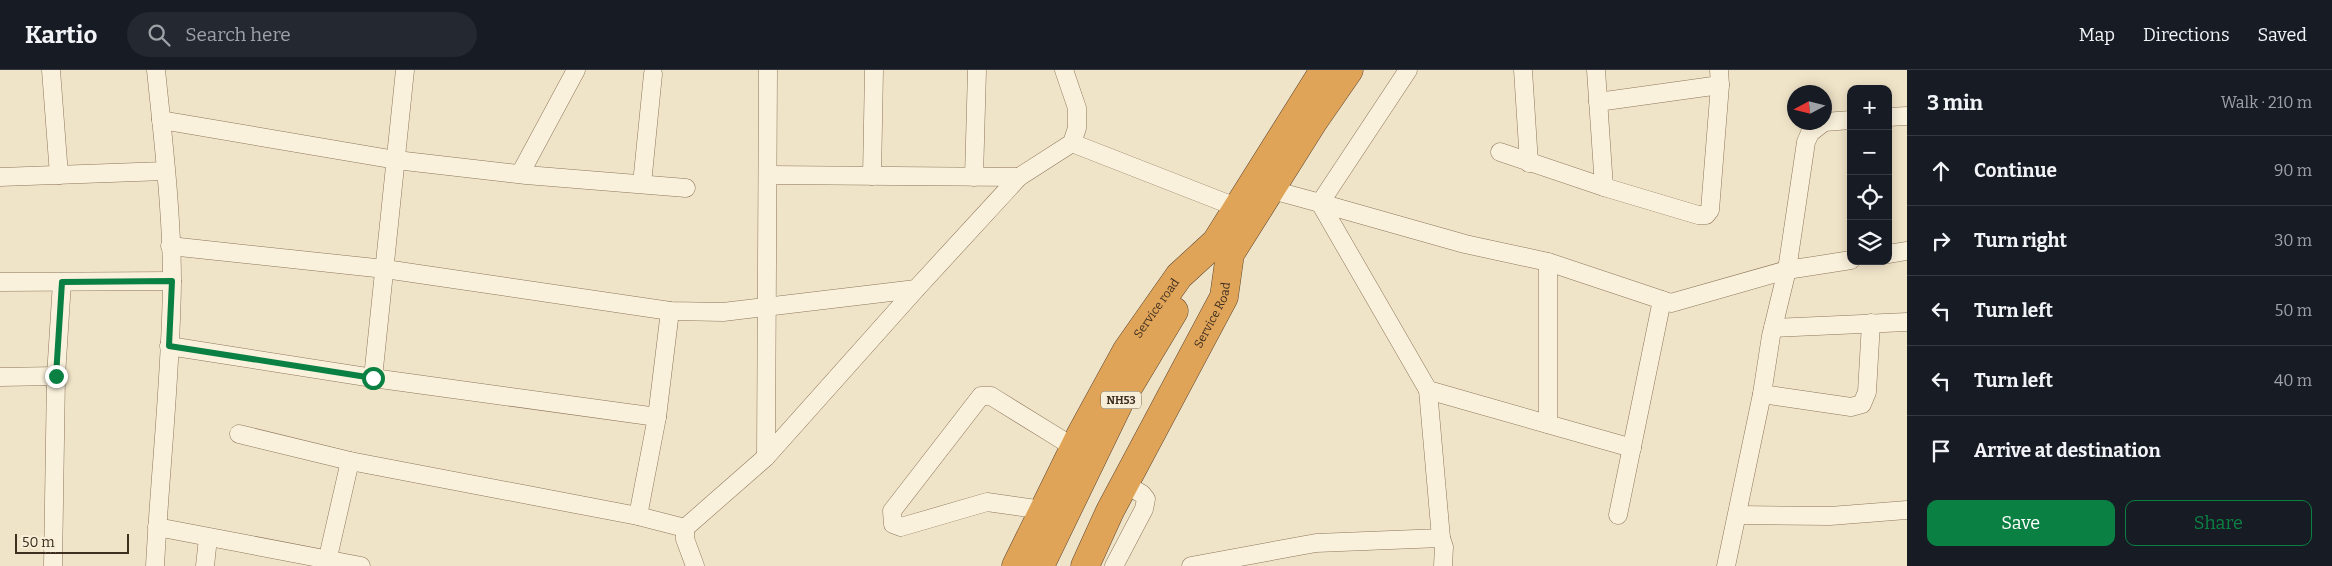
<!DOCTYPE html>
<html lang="en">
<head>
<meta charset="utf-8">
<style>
	body { margin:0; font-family:Bitter,serif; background:#242831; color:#f1f3f6 }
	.controls { position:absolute; right:15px; top:15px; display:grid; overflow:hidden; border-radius:10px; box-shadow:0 2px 12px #0003 }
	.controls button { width:45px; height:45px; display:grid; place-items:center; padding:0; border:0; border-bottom:1px solid #363941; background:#171b24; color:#f1f3f6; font:25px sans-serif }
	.compass { position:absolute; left:1787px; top:15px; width:45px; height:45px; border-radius:50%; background:#171b24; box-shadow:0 2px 12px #0003; rotate:263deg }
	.scale { position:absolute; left:15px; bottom:12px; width:114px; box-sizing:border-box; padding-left:5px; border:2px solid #3d2e20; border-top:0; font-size:14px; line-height:18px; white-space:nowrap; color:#3d2e20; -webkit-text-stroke:4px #f7eed8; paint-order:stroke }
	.stop { position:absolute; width:15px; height:15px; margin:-11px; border:4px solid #0b8043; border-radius:50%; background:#fff }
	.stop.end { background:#0b8043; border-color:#fff; box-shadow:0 1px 5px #0008 }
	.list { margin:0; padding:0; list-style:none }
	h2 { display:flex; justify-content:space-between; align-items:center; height:65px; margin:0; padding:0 20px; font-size:21px }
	h2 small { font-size:16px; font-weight:400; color:#9ea1a6 }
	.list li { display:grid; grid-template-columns:32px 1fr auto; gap:15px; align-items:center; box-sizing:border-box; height:70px; padding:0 20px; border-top:1px solid #363941 }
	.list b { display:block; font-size:19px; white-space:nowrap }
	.list em { font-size:16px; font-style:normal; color:#9ea1a6 }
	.actions { display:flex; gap:10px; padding:15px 20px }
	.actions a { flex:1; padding:11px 0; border:1px solid #0b8043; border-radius:10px; text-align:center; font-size:18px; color:#0b8043 }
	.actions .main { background:#0b8043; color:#fff }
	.icon { flex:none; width:28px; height:28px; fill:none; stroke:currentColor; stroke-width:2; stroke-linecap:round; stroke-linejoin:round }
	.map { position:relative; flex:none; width:1907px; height:496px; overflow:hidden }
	header { display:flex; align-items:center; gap:30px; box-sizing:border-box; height:70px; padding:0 25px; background:#171b24; border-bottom:1px solid #363941 }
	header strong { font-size:24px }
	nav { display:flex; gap:28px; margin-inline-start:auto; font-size:18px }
	.search { width:350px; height:45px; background:#242831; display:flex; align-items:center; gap:12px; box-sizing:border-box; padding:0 18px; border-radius:28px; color:#9ea1a6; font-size:19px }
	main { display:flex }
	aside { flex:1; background:#171b24 }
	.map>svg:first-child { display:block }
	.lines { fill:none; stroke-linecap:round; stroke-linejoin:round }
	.street-casing { stroke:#8d765c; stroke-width:19 }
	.highway-casing { stroke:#5b4430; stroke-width:29 }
	.street { stroke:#faf1dc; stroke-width:18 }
	.highway { stroke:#e0a458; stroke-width:28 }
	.route { stroke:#0b8043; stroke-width:6 }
	.labels { text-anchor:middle; stroke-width:5; stroke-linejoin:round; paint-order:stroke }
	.shield { fill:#f7eed8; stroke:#756857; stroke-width:1 }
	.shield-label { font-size:11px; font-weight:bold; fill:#3d2e20 }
	.street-label { font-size:12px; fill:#3d2e20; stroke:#f7eed8 }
</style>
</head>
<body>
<header>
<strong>Kartio</strong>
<div class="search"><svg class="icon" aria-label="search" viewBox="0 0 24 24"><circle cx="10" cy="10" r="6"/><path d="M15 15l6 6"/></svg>Search here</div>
<nav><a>Map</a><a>Directions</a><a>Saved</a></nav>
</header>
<main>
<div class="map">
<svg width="1907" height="496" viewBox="0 0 1907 496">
	<rect width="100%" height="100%" fill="#f0e4c8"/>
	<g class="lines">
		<g class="street-casing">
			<g id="street">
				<path d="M51,0L59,105"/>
				<path d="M405,0L373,308L657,347"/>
				<path d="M1523,0L1529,93"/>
				<path d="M1596,0L1604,117"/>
				<path d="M1598,32L1720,15"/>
				<path d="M1888,47L1907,46"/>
				<path d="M161,50L396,90L526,105L686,118"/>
				<path d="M1824,52L1851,50"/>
				<path d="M1072,73L1236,137"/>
				<path d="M1500,82L1604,117L1698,145H1706L1710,140L1720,15L1719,0"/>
				<path d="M520,104L576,0"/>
				<path d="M768,105L1019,107"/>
				<path d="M872,106L874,0"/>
				<path d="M0,107L165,101"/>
				<path d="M974,107L977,0"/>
				<path d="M642,114L653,4"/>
				<path d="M1272,120L1320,133L1408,0"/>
				<path d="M1320,133L1465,174L1548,192L1671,233L1787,200L1851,190"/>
				<path d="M1320,133L1428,320L1632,378"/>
				<path d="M170,176L385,199L670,241L723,242L916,219"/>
				<path d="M1888,184L1907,181"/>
				<path d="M0,212L172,211"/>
				<path d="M1773,258L1907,252"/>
				<path d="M169,276L373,308"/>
				<path d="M0,307L56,306"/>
				<path d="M1762,324L1851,337L1862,334L1867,322L1871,253"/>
				<path d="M1548,354V192"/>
				<path d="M239,364L350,391L638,446L685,458"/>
				<path d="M766,387L768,0"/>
				<path d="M1043,440L987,432L901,457L893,454L892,441L981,326H991L1075,378"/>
				<path d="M1618,445L1662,230"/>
				<path d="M1738,445L1830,446L1907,440"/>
				<path d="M638,446L657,347L670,241"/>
				<path d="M157,457L361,496"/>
				<path d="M685,458L766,387L916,219L1019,107L1072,73L1077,58V38L1064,0"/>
				<path d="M685,458V469L695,496"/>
				<path d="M1441,468L1444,477L1443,496"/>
				<path d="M53,496L56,306L62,212"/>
				<path d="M155,496C160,401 171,307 172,212C172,144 163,68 156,0"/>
				<path d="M205,496L208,468"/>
				<path d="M326,496L350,391"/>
				<path d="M1114,496L1144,439L1146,429L1142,424L1125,414"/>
				<path d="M1191,496L1316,473L1441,468L1428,320"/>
				<path d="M1726,496L1762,324L1771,266L1787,200L1806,72L1810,63L1824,52"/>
			</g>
		</g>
		<g class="highway-casing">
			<g id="highway">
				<path id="s1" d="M1016,496L1081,364L1127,280L1179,206L1216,172L1324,0"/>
				<path d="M1040,496L1120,331L1174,241"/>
				<path id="s2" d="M1085,496L1110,441L1224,227L1230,184L1313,52L1349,0"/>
			</g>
		</g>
		<use href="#street" class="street"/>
		<use href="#highway" class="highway"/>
	</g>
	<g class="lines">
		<path class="route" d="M56,306L62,212L172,211L169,276L373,308"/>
	</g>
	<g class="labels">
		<rect class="shield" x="1101" y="321.5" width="40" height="17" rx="4"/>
		<g class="shield-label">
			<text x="1121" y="334">NH53</text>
		</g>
		<g class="street-label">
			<text dy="4" stroke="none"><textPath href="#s1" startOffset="294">Service road</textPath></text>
			<text dy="4" stroke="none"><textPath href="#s2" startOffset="282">Service Road</textPath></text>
		</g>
	</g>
</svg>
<div class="controls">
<button>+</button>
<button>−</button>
<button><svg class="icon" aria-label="locate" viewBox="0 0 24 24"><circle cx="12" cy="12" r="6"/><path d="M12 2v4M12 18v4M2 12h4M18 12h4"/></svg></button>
<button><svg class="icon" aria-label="layers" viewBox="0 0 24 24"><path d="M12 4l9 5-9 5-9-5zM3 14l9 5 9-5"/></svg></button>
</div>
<svg class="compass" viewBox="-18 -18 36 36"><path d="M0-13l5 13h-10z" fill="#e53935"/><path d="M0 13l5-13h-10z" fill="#9ea1a6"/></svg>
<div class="scale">50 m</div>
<div class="stop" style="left:373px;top:308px"></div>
<div class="stop end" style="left:56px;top:306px"></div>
</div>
<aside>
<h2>3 min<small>Walk · 210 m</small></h2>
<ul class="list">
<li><svg class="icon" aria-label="ahead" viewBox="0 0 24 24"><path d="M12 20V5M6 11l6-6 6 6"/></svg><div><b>Continue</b></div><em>90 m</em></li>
<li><svg class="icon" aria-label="right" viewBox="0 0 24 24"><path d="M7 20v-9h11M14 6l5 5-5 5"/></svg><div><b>Turn right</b></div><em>30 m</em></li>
<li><svg class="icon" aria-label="left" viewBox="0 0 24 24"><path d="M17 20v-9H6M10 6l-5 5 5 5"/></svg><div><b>Turn left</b></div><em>50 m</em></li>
<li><svg class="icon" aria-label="left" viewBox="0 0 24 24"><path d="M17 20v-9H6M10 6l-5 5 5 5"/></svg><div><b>Turn left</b></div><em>40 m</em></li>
<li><svg class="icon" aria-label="arrive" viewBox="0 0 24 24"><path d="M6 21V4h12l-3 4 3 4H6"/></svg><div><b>Arrive at destination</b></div></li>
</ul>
<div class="actions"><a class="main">Save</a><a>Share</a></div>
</aside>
</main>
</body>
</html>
